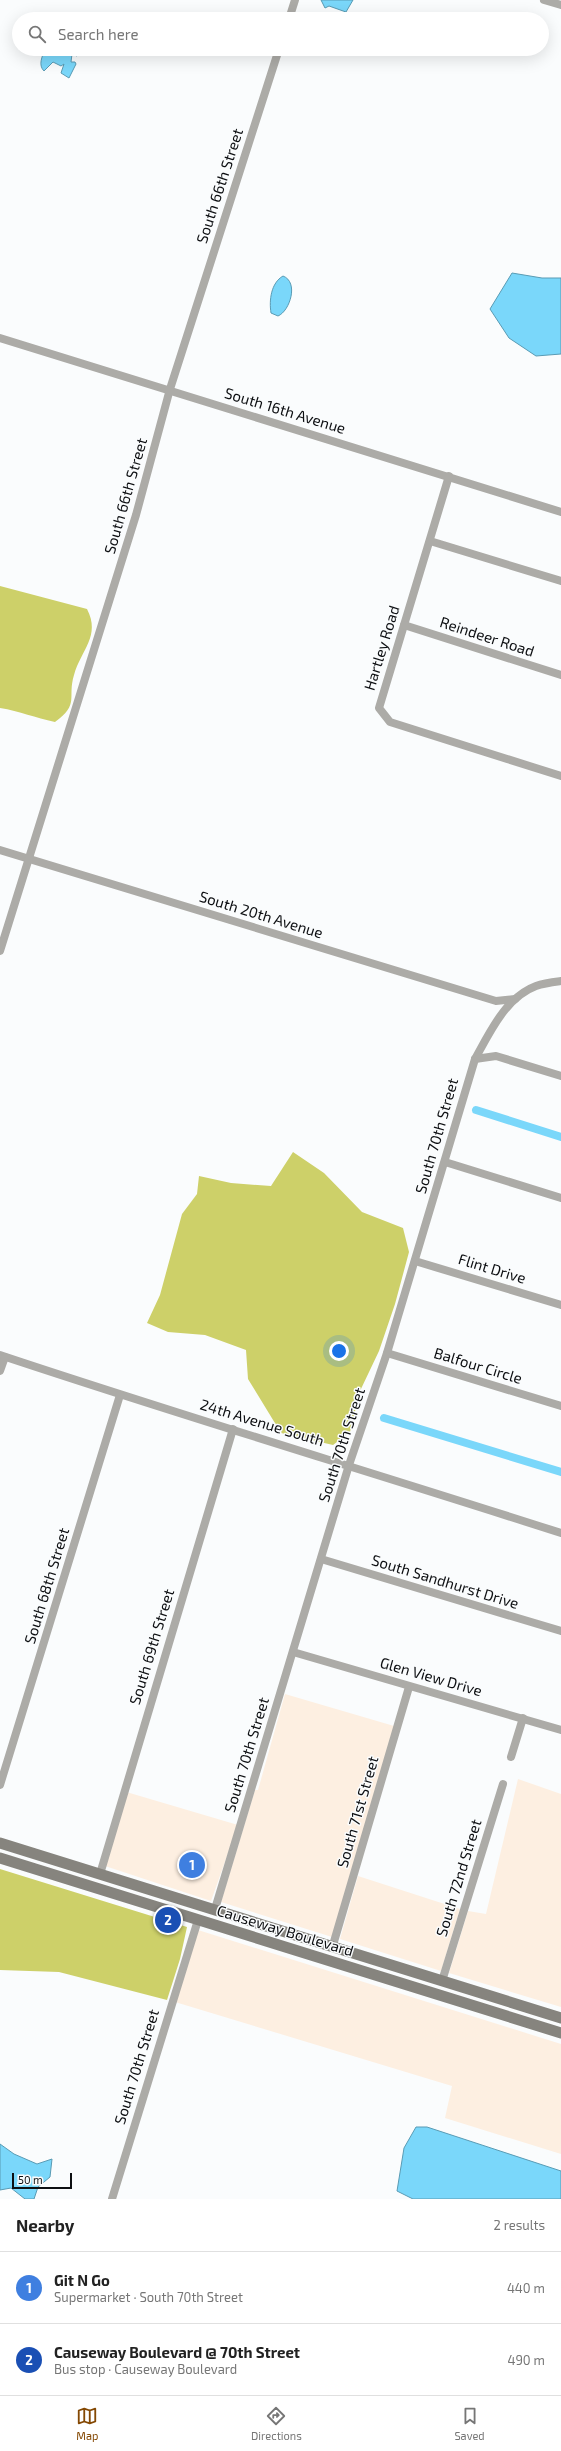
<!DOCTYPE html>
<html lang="en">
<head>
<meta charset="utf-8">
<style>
	body { margin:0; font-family:"Exo 2",sans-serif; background:#f2f2f2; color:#222 }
	.scale { position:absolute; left:12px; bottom:10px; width:60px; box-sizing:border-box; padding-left:4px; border:2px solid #0d0f12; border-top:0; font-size:11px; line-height:14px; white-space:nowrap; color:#0d0f12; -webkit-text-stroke:3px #fafcfd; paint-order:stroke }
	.you { position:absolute; left:339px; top:1351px; width:14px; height:14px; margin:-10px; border:3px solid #fff; border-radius:50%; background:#1a73e8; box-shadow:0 0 0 6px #1a73e833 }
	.badge { display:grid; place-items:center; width:26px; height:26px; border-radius:50%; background:#844803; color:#fff; font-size:13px; font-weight:700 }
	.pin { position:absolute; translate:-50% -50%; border:2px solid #fff; box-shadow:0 1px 4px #0006 }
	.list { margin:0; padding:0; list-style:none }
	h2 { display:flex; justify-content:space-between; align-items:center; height:52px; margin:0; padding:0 16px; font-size:17px }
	h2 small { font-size:13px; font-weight:400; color:#767676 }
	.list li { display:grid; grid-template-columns:26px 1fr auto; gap:12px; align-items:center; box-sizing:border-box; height:72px; padding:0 16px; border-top:1px solid #e0e0e0 }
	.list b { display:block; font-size:15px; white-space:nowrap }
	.list p { margin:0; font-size:13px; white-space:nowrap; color:#767676 }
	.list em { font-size:13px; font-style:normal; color:#767676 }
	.icon { flex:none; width:22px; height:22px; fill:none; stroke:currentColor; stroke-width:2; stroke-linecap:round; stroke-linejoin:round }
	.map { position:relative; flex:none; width:561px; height:2199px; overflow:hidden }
	.search { position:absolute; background:#fff; box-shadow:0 4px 16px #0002; left:12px; right:12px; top:12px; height:44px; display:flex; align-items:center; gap:10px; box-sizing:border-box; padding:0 14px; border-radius:22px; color:#767676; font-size:15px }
	.sheet { height:196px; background:#fff }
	nav { display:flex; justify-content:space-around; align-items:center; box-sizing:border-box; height:56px; border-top:1px solid #e0e0e0; background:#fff; font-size:11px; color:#767676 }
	nav a { display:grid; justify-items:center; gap:2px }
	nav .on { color:#844803 }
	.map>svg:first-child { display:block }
	.commercial { fill:#fdefe1 }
	.forest { fill:#cdd069 }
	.water { fill:#7ad7fa; stroke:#599bb4 }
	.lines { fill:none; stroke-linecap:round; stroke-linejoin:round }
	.canal { stroke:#7ad7fa; stroke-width:8 }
	.street { stroke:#acaba7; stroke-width:8 }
	.secondary { stroke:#86847e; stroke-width:11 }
	.labels { text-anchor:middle; stroke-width:3; stroke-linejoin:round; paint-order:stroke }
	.street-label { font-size:15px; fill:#0d0f12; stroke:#fafcfd }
</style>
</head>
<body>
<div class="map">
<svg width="561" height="2199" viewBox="0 0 561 2199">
	<rect width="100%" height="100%" fill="#fafcfd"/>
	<g class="commercial">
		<path d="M285,1694L394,1726L332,1937L221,1902L255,1790H258Z"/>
		<path d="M518,1779L561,1794V2007L449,1973L468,1911L486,1914Z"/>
		<path d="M123,1791L238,1825L211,1901L102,1865Z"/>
		<path d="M358,1876L460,1909L441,1971L340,1939Z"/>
		<path d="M198,1930L561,2044V2154L445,2118L452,2086L175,2002Z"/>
	</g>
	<g class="forest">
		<path d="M0,586L87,609C101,636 81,650 74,675C67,698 80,704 55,722C35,718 20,711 0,708Z"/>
		<path d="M293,1152L324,1173L362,1212L403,1228L409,1252L395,1304L379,1351L360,1391L350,1432L333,1445L281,1433L248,1379L246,1350L205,1335L168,1332L147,1323L160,1295L182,1214L197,1194L199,1176L231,1183L271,1186Z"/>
		<path d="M0,1869L187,1927L180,1959L167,2000L59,1972L0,1970Z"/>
	</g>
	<g class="water">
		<path d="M321,0H353L346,12L329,6L325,8Z"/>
		<path d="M45,49H76L77,56L72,54L71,62H75L76,64L69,78L61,73L64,64L61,66L53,62L44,71C38,65 42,57 45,49Z"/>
		<path d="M512,273L542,278H561V354L536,356L509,338L490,309Z"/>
		<path d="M283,276C299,282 290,311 278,316L271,313C269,300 271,283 283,276Z"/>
		<path d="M416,2127H427L561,2171V2199H413L397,2191L404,2148Z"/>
		<path d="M0,2144L14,2154L37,2164L52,2159L50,2177L38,2187L34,2199H25L11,2188L0,2190Z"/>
	</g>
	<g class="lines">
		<g class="canal">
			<path d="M476,1110L561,1137"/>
			<path d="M384,1418L561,1472"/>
		</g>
		<g class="street">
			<path d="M544,0L561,5"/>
			<path d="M289,19L295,0"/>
			<path d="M0,338L561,512"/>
			<path d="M449,476L379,708L390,722L561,776"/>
			<path d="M430,541L561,581"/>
			<path d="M404,625L561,675"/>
			<path d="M0,850L496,1001L515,999"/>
			<path d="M0,951L136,515L170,389L279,49"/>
			<path d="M475,1059L496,1056L561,1076"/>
			<path d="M445,1162L561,1198"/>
			<path d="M415,1261L561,1305"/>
			<path d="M387,1353L561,1406"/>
			<path d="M0,1355C186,1417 374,1473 561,1533"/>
			<path d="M0,1371L5,1357"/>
			<path d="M321,1559L561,1631"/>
			<path d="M293,1652L561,1730"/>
			<path d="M511,1757L523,1718"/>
			<path d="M0,1785L120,1395"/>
			<path d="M100,1874L233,1429"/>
			<path d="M215,1909L349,1465L387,1353L475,1059C490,1032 506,997 536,986C544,983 553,982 561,981"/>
			<path d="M333,1945L409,1687"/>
			<path d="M442,1981L503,1784"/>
			<path d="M112,2199L198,1920"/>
		</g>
		<g class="secondary">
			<path d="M0,1843L561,2018"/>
			<path d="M0,1858L561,2033"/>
		</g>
	</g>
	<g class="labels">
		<g class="street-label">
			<text transform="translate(220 186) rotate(-72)" y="5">South 66th Street</text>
			<text transform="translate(285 411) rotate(17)" y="5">South 16th Avenue</text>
			<text transform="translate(126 496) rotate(-74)" y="5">South 66th Street</text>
			<text transform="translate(487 637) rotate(18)" y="5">Reindeer Road</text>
			<text transform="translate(382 648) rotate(-73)" y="5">Hartley Road</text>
			<text transform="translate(261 915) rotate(17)" y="5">South 20th Avenue</text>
			<text transform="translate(437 1136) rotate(-74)" y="5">South 70th Street</text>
			<text transform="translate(492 1269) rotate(17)" y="5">Flint Drive</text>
			<text transform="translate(478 1366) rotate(17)" y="5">Balfour Circle</text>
			<text transform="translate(262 1423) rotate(17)" y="5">24th Avenue South</text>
			<text transform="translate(342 1445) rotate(-72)" y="5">South 70th Street</text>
			<text transform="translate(445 1582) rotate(17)" y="5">South Sandhurst Drive</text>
			<text transform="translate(47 1586) rotate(-73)" y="5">South 68th Street</text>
			<text transform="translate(152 1647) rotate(-73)" y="5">South 69th Street</text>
			<text transform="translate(431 1677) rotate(16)" y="5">Glen View Drive</text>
			<text transform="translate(247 1755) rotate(-73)" y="5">South 70th Street</text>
			<text transform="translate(358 1812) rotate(-74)" y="5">South 71st Street</text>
			<text transform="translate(459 1878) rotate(-73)" y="5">South 72nd Street</text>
			<text transform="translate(285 1931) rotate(17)" y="5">Causeway Boulevard</text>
			<text transform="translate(137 2067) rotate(-73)" y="5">South 70th Street</text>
		</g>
	</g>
</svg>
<div class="scale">50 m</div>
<div class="you"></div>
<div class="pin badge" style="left:192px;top:1865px;background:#3f7fe0">1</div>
<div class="pin badge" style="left:168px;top:1920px;background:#1a4fb4">2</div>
<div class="search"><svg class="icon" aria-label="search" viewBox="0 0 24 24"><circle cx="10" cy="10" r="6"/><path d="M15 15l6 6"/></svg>Search here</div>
</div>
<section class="sheet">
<h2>Nearby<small>2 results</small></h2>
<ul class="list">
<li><span class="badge" style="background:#3f7fe0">1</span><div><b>Git N Go</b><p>Supermarket · South 70th Street</p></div><em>440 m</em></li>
<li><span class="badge" style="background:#1a4fb4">2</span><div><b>Causeway Boulevard @ 70th Street</b><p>Bus stop · Causeway Boulevard</p></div><em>490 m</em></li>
</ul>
</section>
<nav>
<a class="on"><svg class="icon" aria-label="map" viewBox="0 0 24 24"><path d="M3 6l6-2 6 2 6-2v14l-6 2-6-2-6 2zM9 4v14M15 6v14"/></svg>Map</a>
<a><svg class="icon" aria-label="directions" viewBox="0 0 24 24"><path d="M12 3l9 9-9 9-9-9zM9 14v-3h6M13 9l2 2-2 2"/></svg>Directions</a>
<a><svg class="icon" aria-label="saved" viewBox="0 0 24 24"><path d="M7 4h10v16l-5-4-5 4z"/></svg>Saved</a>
</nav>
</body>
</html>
